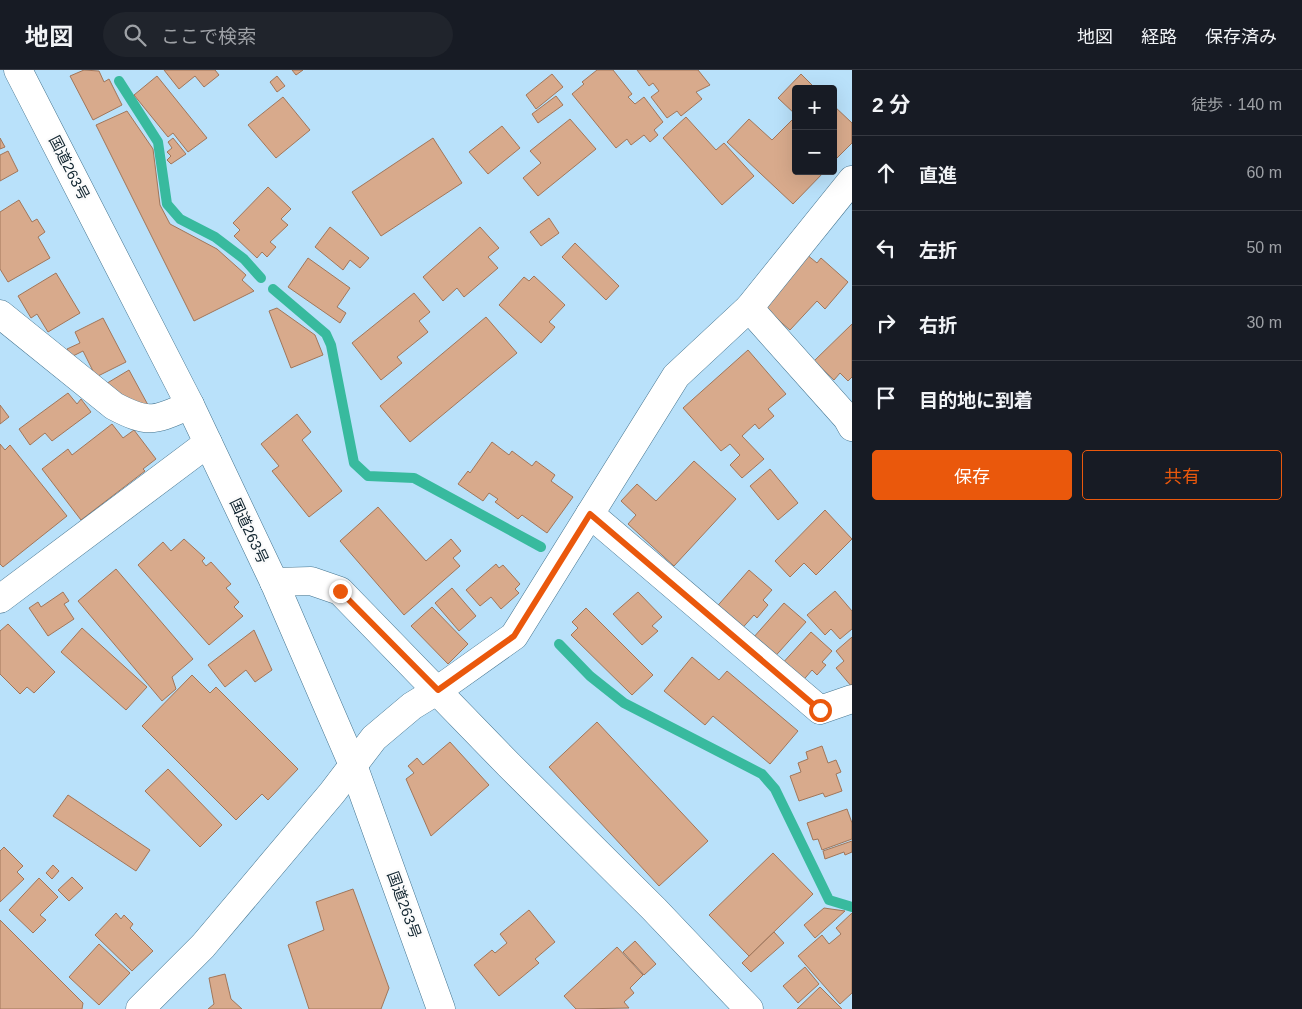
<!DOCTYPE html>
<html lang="ja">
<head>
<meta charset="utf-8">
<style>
	body { margin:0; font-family:Helvetica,"Noto Sans JP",sans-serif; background:#20242c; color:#f1f3f6 }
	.controls { position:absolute; right:15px; top:15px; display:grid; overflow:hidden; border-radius:5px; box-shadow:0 5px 20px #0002 }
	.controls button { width:45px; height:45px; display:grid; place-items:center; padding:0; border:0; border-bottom:1px solid #363941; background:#171b24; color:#f1f3f6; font:25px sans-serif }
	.stop { position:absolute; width:15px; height:15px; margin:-11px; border:4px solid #ea580c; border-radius:50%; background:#fff }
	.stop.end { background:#ea580c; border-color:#fff; box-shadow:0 1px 5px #0008 }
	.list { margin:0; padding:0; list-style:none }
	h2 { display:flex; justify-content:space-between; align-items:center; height:65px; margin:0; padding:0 20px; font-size:21px }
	h2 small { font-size:16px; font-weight:400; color:#9ea1a6 }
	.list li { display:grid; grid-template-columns:32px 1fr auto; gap:15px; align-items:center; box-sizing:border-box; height:75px; padding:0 20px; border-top:1px solid #363941 }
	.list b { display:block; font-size:19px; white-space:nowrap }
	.list em { font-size:16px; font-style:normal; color:#9ea1a6 }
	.actions { display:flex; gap:10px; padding:15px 20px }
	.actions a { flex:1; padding:11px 0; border:1px solid #ea580c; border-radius:5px; text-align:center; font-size:18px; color:#ea580c }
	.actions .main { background:#ea580c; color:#fff }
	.icon { flex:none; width:28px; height:28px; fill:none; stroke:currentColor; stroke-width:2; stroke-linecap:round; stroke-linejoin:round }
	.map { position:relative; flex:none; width:852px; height:939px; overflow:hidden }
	header { display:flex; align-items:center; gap:30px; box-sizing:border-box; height:70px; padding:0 25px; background:#171b24; border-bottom:1px solid #363941 }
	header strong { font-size:24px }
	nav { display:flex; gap:28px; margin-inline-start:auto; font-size:18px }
	.search { width:350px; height:45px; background:#20242c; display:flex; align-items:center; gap:12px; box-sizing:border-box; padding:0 18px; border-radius:28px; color:#9ea1a6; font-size:19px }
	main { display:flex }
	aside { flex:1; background:#171b24 }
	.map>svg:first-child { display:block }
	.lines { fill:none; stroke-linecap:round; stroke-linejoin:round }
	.stream { stroke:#38ba9e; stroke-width:10 }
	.building { fill:#d8aa8c; stroke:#a1765a }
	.minor-casing { stroke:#44748f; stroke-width:29 }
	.highway-casing { stroke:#44748f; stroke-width:29 }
	.minor { stroke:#fff; stroke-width:28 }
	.highway { stroke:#fff; stroke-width:28 }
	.route { stroke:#ea580c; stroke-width:6 }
	.labels { text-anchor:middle; stroke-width:4.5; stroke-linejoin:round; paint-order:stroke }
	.street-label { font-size:15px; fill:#112530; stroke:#fbfbfb }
</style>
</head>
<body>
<header>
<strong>地図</strong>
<div class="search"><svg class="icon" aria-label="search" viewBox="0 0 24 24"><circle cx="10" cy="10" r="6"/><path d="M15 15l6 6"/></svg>ここで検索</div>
<nav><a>地図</a><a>経路</a><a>保存済み</a></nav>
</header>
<main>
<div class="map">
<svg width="852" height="939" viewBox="0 0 852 939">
	<rect width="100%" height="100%" fill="#b9e1fa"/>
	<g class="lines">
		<g class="stream">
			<path d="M119,11L158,72L167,134L180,149L215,167L244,189L261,208"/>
			<path d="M273,219L326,264L331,275L354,393L368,406L414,408L541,477"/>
			<path d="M559,574L590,606L624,633L762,704L775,719L829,830L852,837"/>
		</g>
	</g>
	<g class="building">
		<path d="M84,0L99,1L104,12L109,9L122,35L93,50L70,6Z"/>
		<path d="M164,0H215L219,5L204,17L195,6L179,19Z"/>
		<path d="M292,0H303L296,5Z"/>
		<path d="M597,0H613L632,24L628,27L635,34L644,27L663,52L654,60L658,65L650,72L644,65L631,75L627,69L616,78L572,24L584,14L582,12Z"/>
		<path d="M637,0H698L710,15L696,22L702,29L681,46L677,41L667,48L651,27L659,21L653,13L649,16Z"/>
		<path d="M552,4L563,17L536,39L526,25Z"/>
		<path d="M801,4L816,19H796V45L778,28Z"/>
		<path d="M157,6L207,68L188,82L173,63L168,67L134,25Z"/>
		<path d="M277,6L285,16L277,22L270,12Z"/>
		<path d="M556,26L563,35L538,53L532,44Z"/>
		<path d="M283,27L310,60L276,88L248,55Z"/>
		<path d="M833,35L852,53V73L833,92Z"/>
		<path d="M127,41L153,79L160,135L170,154L217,179L246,205L242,210L254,221L194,251L96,55Z"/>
		<path d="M796,46V101H825L793,134L727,72L749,49L772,70Z"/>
		<path d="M686,47L716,80L724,73L754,106L722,135L663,68Z"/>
		<path d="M570,49L596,79L538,126L523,108L541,93L530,81Z"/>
		<path d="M502,56L520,78L488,104L469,82Z"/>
		<path d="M0,68L5,77L0,79Z"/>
		<path d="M173,68L186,84L171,94L167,90L171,86L167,82L172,78L168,72Z"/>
		<path d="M433,68L462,113L381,166L352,122Z"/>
		<path d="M8,81L18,101L0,111V85Z"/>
		<path d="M268,117L291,139L281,149L288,155L270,172L276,177L267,187L262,182L257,188L234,166L240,160L233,153Z"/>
		<path d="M19,130L32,152L37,149L45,162L38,167L50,188L8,212L0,199V142Z"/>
		<path d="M549,148L559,163L541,176L530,162Z"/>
		<path d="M330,157L369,188L360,198L350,190L343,200L315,177Z"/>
		<path d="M480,157L499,178L488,187L498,198L464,227L457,218L443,231L423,207Z"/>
		<path d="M575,173L619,216L606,230L562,187Z"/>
		<path d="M806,184L817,193L821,188L848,212L825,239L817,231L790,260L760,234Z"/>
		<path d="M308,188L350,218L337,237L346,243L340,253L288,217Z"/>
		<path d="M56,203L80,243L48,262L37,244L31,248L18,226Z"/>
		<path d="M534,206L565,235L549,252L555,257L541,273L499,235L524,207L529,211Z"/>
		<path d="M414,223L430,242L419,251L428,262L397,287L402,293L381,310L352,273Z"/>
		<path d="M277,238L315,265L323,285L291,298L269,241Z"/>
		<path d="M486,247L517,283L410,372L380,336Z"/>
		<path d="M103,248L126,292L96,307L83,281L71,287L67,279L80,273L75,262Z"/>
		<path d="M852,254V307L848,311L840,303L834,310L814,291Z"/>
		<path d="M748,280L786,324L768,339L774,346L759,359L755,354L742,366L764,389L742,408L730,395L740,385L730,374L721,381L683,338Z"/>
		<path d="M129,300L148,335H129L104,315Z"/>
		<path d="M68,323L77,334L81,329L91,342L52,371L45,363L30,375L19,359Z"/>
		<path d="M0,335L9,347L0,354Z"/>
		<path d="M297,344L311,362L302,370L342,421L309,447L272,401L279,396L261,374Z"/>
		<path d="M112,354L123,368L134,360L156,389L143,399L145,401L81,450L42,399L68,379L72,385Z"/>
		<path d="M492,372L509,385L512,381L532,396L536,391L555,405L551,411L573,427L547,463L522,445L518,449L495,432L498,429L489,423L483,431L458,414L468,401L470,403Z"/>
		<path d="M0,374L5,380L10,375L67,446L3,497L0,494Z"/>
		<path d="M694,391L736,429L674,496L628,454L636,445L621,431L637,414L656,431Z"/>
		<path d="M770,399L798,433L778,450L750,416Z"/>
		<path d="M378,437L426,491L451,469L461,481L453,488L460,496L404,545L340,471Z"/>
		<path d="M825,440L852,469L816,505L804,493L790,507L775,491Z"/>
		<path d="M184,469L205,488L202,491L206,496L211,492L231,514L226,518L239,532L234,537L243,546L209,575L138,495L163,472L171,481Z"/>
		<path d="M496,494L499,498L503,495L520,514L515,519L519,523L501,539L491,527L480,536L466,520Z"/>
		<path d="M116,499L193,589L172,607L176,619L162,631L78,531Z"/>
		<path d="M749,500L772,520L763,530L768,535L757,548L754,545L738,563L713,541Z"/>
		<path d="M452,518L476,546L459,561L435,533Z"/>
		<path d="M835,521L852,541V559L840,569L831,559L825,565L807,545Z"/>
		<path d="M63,522L69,531L64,534L74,549L48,566L29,538L38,532L41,537Z"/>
		<path d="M638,522L662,547L652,556L658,561L642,575L613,544Z"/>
		<path d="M784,533L806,552L770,592L753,568Z"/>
		<path d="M432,537L468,574L448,594L411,556Z"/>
		<path d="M586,538L653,605L632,625L571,565L578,558L572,552Z"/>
		<path d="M8,554L55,602L34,623L27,617L20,624L0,604V561Z"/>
		<path d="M82,558L147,617L126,640L61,582Z"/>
		<path d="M254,560L272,600L255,612L246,600L225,617L208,595Z"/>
		<path d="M811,562L832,581L822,592L826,595L817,605L812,600L800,614L780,596Z"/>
		<path d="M852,567V617L836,598L844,591L836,581Z"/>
		<path d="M692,587L719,610L727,601L798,661L770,694L713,646L705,655L664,621Z"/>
		<path d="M192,605L210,623L216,617L298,699L268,730L262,724L236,750L142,656Z"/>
		<path d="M597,652L708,771L659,816L549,697Z"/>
		<path d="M450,672L489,715L431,766L406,709L414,703L408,696L417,688L423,695Z"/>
		<path d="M822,676L828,693L836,690L841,702L836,704L842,721L825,727L823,723L799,731L790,706L801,702L798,693L808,689L806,682Z"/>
		<path d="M168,699L222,755L200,777L145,721Z"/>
		<path d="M68,725L150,780L136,801L53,746Z"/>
		<path d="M847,739L852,753V769L822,780L818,769L813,770L807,753Z"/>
		<path d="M852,771V782L845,785L844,782L825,789L823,781Z"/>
		<path d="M4,777L23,796L17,802L24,809L0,832V781Z"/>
		<path d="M773,783L813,824L749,886L709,845Z"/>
		<path d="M53,795L59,801L52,809L46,803Z"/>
		<path d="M72,807L83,818L69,831L58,820Z"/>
		<path d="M39,808L58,827L40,845L46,850L33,863L9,840Z"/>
		<path d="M353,819L389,918L381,939H309L288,875L324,860L316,832Z"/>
		<path d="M824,838L845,841L815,868L804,855Z"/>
		<path d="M529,840L555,872L535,889L539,893L499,926L474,895L492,880L495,883L507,873L500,864Z"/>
		<path d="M116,843L121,849L124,845L133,854L130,858L153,881L132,901L95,865Z"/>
		<path d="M852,843V923L840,934L798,886L822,865L829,874L841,864L836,858Z"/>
		<path d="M0,850L83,933L82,939H0Z"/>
		<path d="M774,862L784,873L751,902L742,893Z"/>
		<path d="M635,871L656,894L644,905L623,882Z"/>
		<path d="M99,874L130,903L99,935L69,907Z"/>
		<path d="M617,877L643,905L630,918L634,923L624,932L629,938L576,939L564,926Z"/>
		<path d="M805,897L819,914L798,933L783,916Z"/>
		<path d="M225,904L231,929L242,939H208L214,934L209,908Z"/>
		<path d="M820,917L842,939H797Z"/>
	</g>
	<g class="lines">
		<g class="minor-casing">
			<g id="minor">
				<path d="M749,238L852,110"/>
				<path d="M0,244L114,336C150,355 155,350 190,335"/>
				<path d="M590,444L820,640L852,629"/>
				<path d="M274,512L311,511L340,521L509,695L654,839L749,939"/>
				<path d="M0,529L208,373"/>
				<path d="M140,939L203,876L332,723L374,668L412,636L438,620L514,566L676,306L749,238L847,348L852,357"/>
			</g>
		</g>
		<g class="highway-casing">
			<path id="highway" d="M18,0L190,335L274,512L353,695L441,939"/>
		</g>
		<use href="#minor" class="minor"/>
		<use href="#highway" class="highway"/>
	</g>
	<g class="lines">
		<path class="route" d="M340,521L438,620L514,566L590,444L820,640"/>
	</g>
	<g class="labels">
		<g class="street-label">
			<text transform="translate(69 98) rotate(63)" y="5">国道263号</text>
			<text transform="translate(249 461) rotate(65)" y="5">国道263号</text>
			<text transform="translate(404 835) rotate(70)" y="5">国道263号</text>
		</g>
	</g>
</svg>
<div class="controls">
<button>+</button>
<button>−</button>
</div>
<div class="stop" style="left:820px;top:640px"></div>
<div class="stop end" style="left:340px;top:521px"></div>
</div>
<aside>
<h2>2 分<small>徒歩 · 140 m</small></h2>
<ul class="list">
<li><svg class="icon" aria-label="ahead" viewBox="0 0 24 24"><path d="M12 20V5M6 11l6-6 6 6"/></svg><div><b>直進</b></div><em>60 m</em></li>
<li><svg class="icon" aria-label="left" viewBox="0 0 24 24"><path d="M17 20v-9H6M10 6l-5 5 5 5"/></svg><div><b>左折</b></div><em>50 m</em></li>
<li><svg class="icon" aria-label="right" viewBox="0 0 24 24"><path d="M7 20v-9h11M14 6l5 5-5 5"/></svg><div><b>右折</b></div><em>30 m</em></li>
<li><svg class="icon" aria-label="arrive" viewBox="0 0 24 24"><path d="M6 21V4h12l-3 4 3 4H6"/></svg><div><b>目的地に到着</b></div></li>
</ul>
<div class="actions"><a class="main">保存</a><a>共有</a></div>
</aside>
</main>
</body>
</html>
